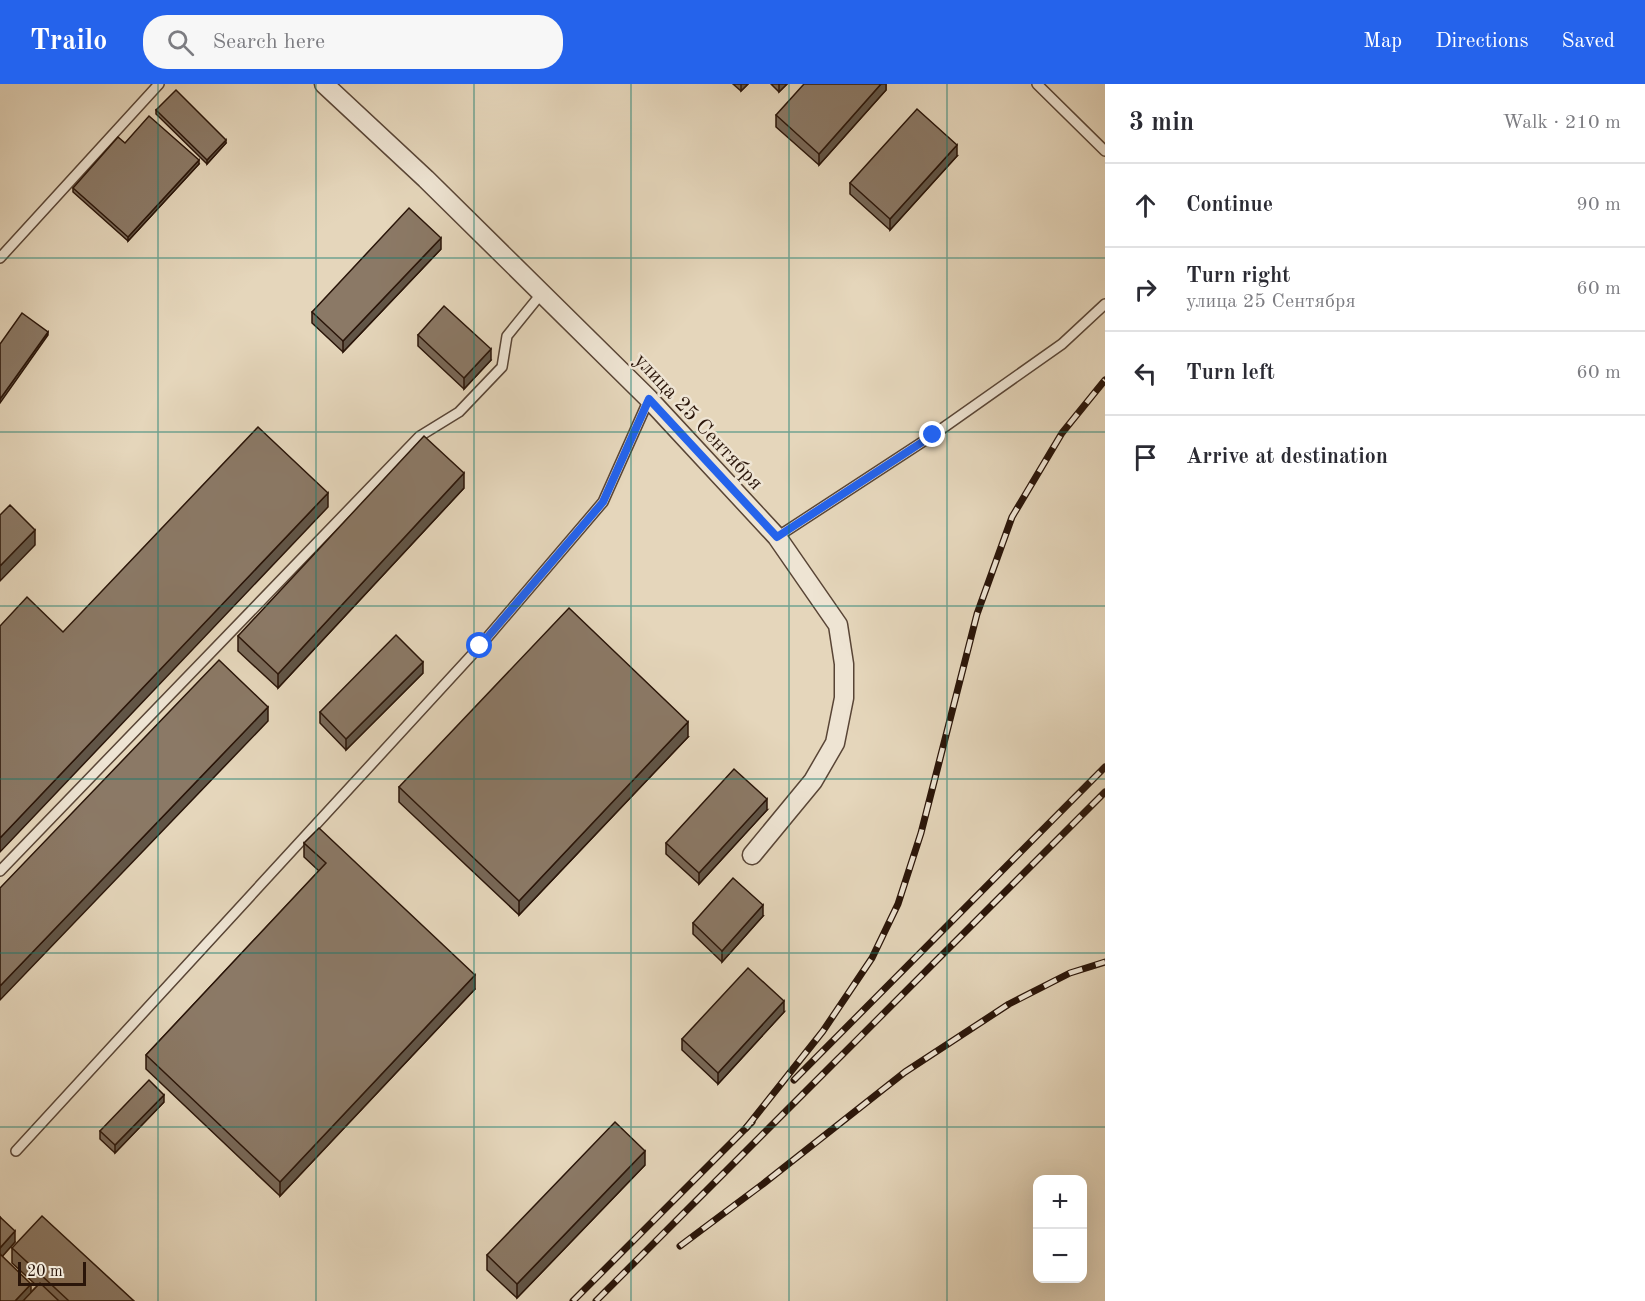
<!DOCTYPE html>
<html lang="en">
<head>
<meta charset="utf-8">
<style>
	body { margin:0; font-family:"Old Standard TT",serif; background:#f7f7f7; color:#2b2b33 }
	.controls { position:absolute; right:18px; bottom:18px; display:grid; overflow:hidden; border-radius:12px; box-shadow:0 6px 24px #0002 }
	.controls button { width:54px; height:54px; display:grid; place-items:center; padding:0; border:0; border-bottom:2px solid #e1e1e2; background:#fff; color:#2b2b33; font:30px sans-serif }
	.scale { position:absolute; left:18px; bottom:15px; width:68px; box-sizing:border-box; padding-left:6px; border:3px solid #2a1509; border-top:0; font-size:16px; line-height:21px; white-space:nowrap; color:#2a1509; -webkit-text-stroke:4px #eee4d3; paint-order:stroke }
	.stop { position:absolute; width:18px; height:18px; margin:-14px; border:4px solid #2563eb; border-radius:50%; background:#fff }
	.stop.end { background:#2563eb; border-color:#fff; box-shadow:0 2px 6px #0008 }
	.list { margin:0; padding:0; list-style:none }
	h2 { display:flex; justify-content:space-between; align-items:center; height:78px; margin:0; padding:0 24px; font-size:26px }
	h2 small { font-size:20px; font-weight:400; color:#7c7c81 }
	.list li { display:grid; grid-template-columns:39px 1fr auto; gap:18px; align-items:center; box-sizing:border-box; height:84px; padding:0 24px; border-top:2px solid #e1e1e2 }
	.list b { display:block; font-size:22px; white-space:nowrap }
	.list p { margin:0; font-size:20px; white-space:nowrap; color:#7c7c81 }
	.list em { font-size:20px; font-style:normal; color:#7c7c81 }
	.icon { flex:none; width:33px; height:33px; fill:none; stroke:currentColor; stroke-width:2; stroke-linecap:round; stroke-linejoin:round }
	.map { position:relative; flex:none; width:1105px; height:1217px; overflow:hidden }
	header { display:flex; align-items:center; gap:36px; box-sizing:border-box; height:84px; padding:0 30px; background:#2563eb; color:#fff }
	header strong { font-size:28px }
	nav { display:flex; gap:33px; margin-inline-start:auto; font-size:21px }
	.search { width:420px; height:54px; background:#f7f7f7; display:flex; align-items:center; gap:15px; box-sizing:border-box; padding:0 21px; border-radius:24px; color:#7c7c81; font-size:22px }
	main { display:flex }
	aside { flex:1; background:#fff }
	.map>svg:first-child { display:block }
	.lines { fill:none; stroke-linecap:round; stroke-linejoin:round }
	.lane-casing { stroke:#594536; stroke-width:12 }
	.street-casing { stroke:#594536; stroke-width:21 }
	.lane { stroke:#eee4d3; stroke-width:9 }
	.street { stroke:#eee4d3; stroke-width:18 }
	.rail-casing { stroke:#2a1509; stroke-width:7 }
	.rail { stroke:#eee4d3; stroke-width:4.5; stroke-dasharray:14; stroke-linecap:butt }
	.wall { fill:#786858; stroke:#2a1509; stroke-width:1.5 }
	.shaded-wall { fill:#615547; stroke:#2a1509; stroke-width:1.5 }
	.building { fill:#8b7966; stroke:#2a1509; stroke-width:1.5 }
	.route { stroke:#2563eb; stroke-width:8 }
	.grid { fill:none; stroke:#0f766e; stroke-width:1.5; stroke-opacity:0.55 }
	.labels { text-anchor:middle; stroke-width:5; stroke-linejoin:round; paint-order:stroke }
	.street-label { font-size:21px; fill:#2a1509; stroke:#eee4d3 }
</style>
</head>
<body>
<header>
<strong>Trailo</strong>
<div class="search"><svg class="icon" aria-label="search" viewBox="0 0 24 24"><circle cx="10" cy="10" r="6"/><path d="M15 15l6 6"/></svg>Search here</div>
<nav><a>Map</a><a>Directions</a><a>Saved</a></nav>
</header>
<main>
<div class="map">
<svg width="1105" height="1217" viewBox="0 0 1105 1217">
	<rect width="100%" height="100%" fill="#e5d6bb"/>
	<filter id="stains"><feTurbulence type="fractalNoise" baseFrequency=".00333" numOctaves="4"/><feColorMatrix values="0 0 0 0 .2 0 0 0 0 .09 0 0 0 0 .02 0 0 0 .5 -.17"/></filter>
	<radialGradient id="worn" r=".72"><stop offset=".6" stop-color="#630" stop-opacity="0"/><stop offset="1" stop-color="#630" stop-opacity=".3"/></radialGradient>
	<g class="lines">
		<g class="lane-casing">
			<g id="lane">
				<path d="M1037,0L1105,67"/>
				<path d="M0,174L159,0"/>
				<path d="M777,453L933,351L1062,260L1105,220"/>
				<path d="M0,787L420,352L459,328L502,283L507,252L541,210"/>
				<path d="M16,1067L480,562L603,418L649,315"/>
			</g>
		</g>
		<g class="street-casing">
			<path id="street" d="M324,0L426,95L649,315L777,453L838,541L844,580V614L835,659L813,697L752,771"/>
		</g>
		<use href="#lane" class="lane"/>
		<use href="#street" class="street"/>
		<g class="rail-casing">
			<g id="rail">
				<path d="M794,996L1105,683"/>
				<path d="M746,1044L823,947L872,874L898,820L921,749L977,530L1012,433L1062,349L1105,296"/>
				<path d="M680,1162L763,1100L905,988L1009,920L1070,889L1105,878"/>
				<path d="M573,1217L752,1038"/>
				<path d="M596,1217L1105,708"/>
			</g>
		</g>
		<use href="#rail" class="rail"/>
	</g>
	<g class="wall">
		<path d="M733,0H748L741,7Z"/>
		<path d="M771,0H787L779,8Z"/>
		<path d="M886,0V6L819,81L776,43V31Z"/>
		<path d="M156,26L226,59L207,80L156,30Z"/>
		<path d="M125,59L199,80L128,157L73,108V104Z"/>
		<path d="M957,72L890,146L850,110V99Z"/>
		<path d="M441,165L343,268L312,239V228Z"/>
		<path d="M418,251L491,276L464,305L418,262Z"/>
		<path d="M464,404L278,604L238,567V552Z"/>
		<path d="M423,589L346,666L320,639V628Z"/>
		<path d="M688,653L519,831L399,718V703Z"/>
		<path d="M767,726L699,800L666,770V759Z"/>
		<path d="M304,759L475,905L280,1112L146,985V971L319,787L304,773Z"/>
		<path d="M763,832L722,878L693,850V839Z"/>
		<path d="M784,928L718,1000L682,966V955Z"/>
		<path d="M164,1018L115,1069L100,1055V1047Z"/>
		<path d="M645,1081L517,1214L487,1186V1171Z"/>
		<path d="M0,1133L15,1158L2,1172L31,1208L37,1202L12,1179V1164L134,1217H0Z"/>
	</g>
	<g class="shaded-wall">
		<path d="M741,0H748L741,7Z"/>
		<path d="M779,0H787L779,8Z"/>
		<path d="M881,0H886V6L819,81V70Z"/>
		<path d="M226,56V59L207,80V76Z"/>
		<path d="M957,61V72L890,146V135Z"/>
		<path d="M199,76V80L128,157V153Z"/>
		<path d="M441,154V165L343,268V257Z"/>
		<path d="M48,248V251L0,319V315Z"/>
		<path d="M491,265V276L464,305V294Z"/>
		<path d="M464,389V404L278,604V590Z"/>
		<path d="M328,409V423L0,768V754Z"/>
		<path d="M35,446V461L0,497V482Z"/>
		<path d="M423,578V589L346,666V655Z"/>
		<path d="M268,623V637L0,916V902Z"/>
		<path d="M688,638V653L519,831V817Z"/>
		<path d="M767,715V726L699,800V789Z"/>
		<path d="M763,821V832L722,878V867Z"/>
		<path d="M475,891V905L280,1112V1098Z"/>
		<path d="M784,917V928L718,1000V989Z"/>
		<path d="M164,1011V1018L115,1069V1061Z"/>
		<path d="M645,1067V1081L517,1214V1200Z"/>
		<path d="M15,1147V1158L0,1175V1164Z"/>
		<path d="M31,1200V1214L29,1217H15Z"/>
	</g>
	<g class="building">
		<path d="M804,0H881L819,70L776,31Z"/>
		<path d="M176,6L226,56L207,76L156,26Z"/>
		<path d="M917,25L957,61L890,135L850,99Z"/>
		<path d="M149,32L199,76L128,153L73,104L118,53L125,59Z"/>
		<path d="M409,124L441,154L343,257L312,228Z"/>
		<path d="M444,222L491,265L464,294L418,251Z"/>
		<path d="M22,229L48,248L0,315V260Z"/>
		<path d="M258,343L328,409L0,754V542L27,513L63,548Z"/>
		<path d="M424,352L464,389L278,590L238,552Z"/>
		<path d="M10,421L35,446L0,482V431Z"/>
		<path d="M569,524L688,638L519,817L399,703Z"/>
		<path d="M396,551L423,578L346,655L320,628Z"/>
		<path d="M219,576L268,623L0,902V804Z"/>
		<path d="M734,685L767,715L699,789L666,759Z"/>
		<path d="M319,744L475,891L280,1098L146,971L326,779L304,759Z"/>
		<path d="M733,794L763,821L722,867L693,839Z"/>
		<path d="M748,884L784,917L718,989L682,955Z"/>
		<path d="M149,996L164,1011L115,1061L100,1047Z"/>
		<path d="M615,1038L645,1067L517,1200L487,1171Z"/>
		<path d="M42,1132L134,1217H69L12,1164Z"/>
		<path d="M0,1133L15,1147L0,1164Z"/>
		<path d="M0,1170L31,1200L15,1217H0Z"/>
		<path d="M40,1199L59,1217H23Z"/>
	</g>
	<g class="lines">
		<path class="route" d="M480,562L603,418L649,315L777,453L933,351"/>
	</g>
	<path class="grid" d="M158,0V1217M316,0V1217M474,0V1217M631,0V1217M789,0V1217M947,0V1217M0,174H1105M0,348H1105M0,522H1105M0,695H1105M0,869H1105M0,1043H1105"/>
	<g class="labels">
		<g class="street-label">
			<text transform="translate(699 337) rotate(47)" y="7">улица 25 Сентября</text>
		</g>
	</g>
	<rect width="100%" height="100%" filter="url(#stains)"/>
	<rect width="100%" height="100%" fill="url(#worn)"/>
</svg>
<div class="controls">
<button>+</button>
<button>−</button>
</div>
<div class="scale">20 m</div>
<div class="stop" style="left:480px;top:562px"></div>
<div class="stop end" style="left:933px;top:351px"></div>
</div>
<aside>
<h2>3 min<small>Walk · 210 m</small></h2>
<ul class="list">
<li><svg class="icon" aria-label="ahead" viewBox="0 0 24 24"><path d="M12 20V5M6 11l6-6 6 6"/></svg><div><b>Continue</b></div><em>90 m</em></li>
<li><svg class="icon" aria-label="right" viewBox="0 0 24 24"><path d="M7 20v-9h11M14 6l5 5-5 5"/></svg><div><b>Turn right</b><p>улица 25 Сентября</p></div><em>60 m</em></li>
<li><svg class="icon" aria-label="left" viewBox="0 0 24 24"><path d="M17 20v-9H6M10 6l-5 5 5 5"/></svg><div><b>Turn left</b></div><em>60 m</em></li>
<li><svg class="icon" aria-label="arrive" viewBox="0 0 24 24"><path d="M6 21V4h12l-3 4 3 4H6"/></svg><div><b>Arrive at destination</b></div></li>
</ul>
</aside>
</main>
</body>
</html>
